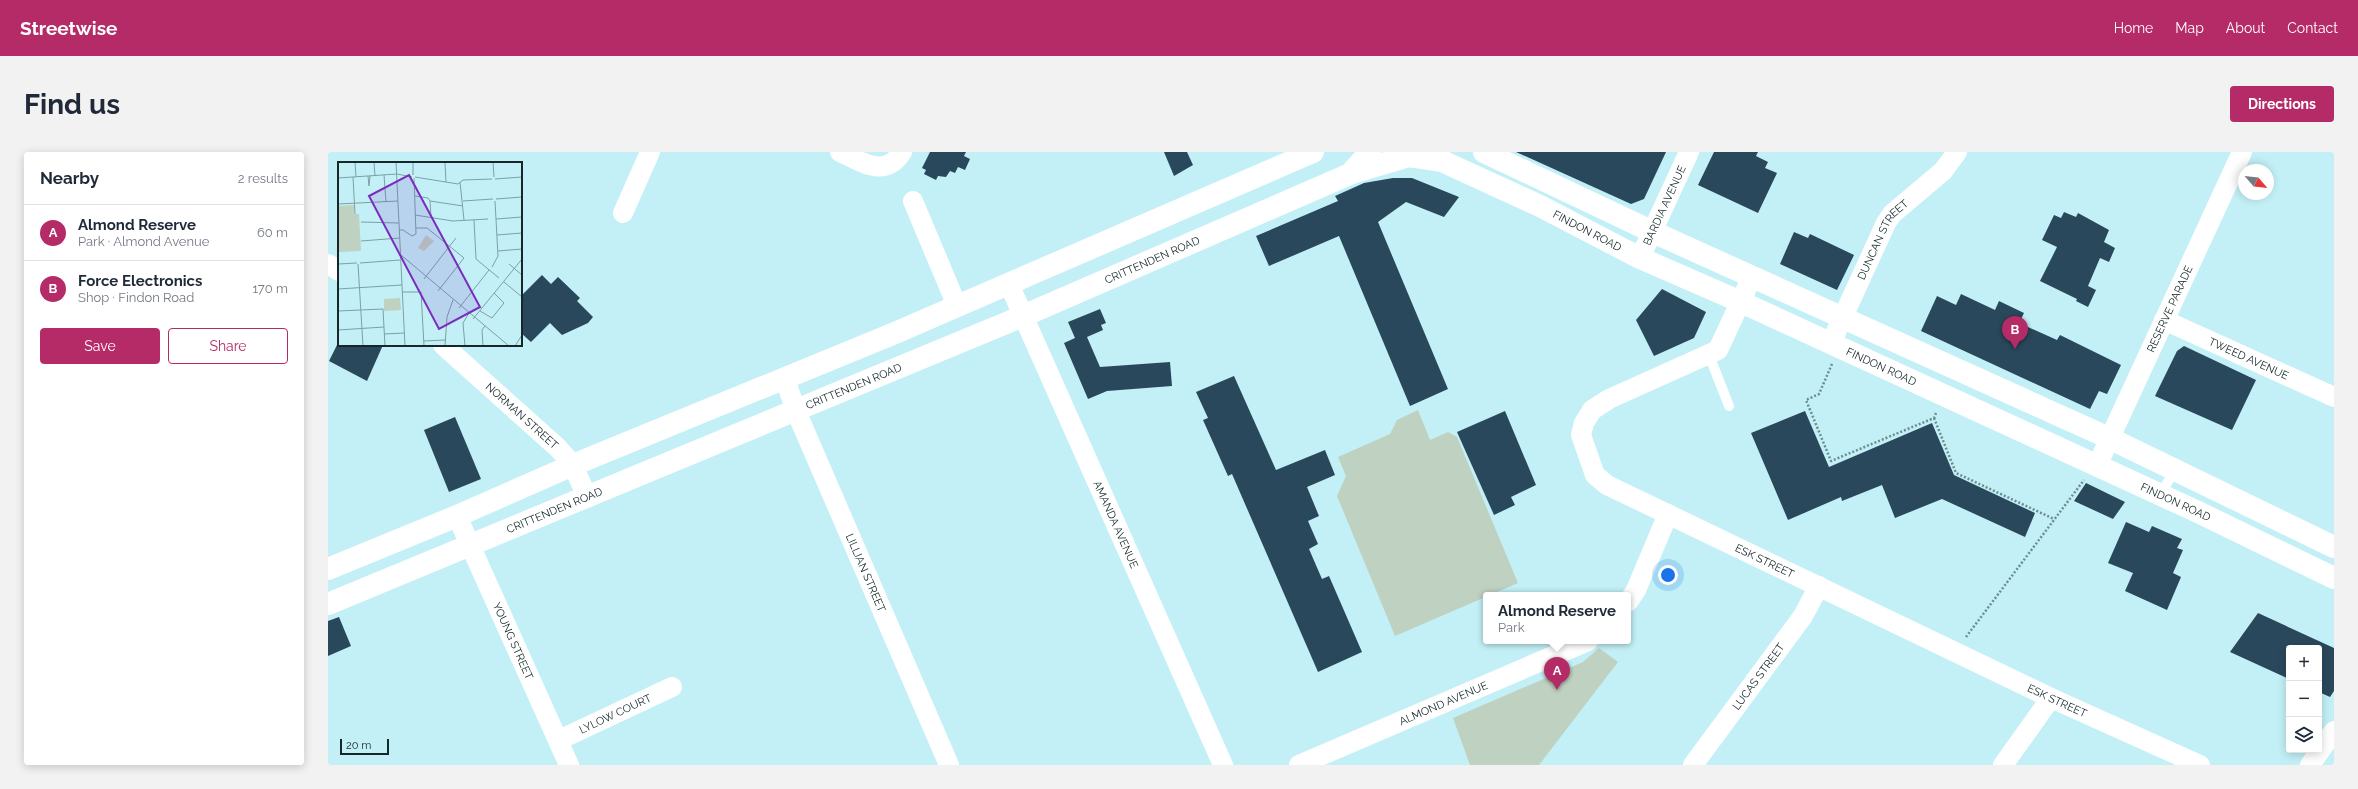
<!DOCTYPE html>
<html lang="en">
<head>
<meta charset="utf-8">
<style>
	body { margin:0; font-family:Raleway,sans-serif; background:#f2f2f3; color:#1f2937 }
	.controls { position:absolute; right:12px; bottom:12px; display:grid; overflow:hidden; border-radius:4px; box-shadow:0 2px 10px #0003 }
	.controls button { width:36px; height:36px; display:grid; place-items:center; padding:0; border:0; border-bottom:1px solid #e0e1e3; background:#fff; color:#1f2937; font:20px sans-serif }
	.compass { position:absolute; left:1910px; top:12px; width:36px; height:36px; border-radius:50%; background:#fff; box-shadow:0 2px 10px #0003; rotate:118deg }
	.scale { position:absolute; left:12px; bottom:10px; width:49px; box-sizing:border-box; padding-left:4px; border:2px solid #152729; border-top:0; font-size:11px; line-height:14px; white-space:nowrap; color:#152729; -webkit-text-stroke:3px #c2f0f6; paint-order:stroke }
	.you { position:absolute; left:1340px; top:423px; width:14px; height:14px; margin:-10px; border:3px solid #fff; border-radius:50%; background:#1a73e8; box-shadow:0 0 0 6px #1a73e833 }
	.badge { display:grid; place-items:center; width:26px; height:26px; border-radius:50%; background:#b52b68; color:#fff; font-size:13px; font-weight:700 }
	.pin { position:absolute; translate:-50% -33px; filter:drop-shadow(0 1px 2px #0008) }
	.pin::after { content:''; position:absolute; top:21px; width:14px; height:12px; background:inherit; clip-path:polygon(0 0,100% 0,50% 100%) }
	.popup { position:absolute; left:1155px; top:440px; width:148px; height:52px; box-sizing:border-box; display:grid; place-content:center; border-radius:4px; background:#fff; filter:drop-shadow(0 1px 3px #0005); font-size:13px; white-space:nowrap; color:#747a83 }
	.popup b { font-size:15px; color:#1f2937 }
	.popup::after { content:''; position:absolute; left:50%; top:100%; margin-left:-8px; border:8px solid transparent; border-top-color:#fff }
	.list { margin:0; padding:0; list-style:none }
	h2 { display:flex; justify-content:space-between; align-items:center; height:52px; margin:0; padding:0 16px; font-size:17px }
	h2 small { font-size:13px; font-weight:400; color:#747a83 }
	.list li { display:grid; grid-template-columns:26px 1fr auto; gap:12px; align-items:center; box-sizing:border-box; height:56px; padding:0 16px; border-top:1px solid #e0e1e3 }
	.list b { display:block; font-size:15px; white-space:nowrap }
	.list p { margin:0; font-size:13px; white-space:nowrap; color:#747a83 }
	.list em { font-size:13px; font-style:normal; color:#747a83 }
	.actions { display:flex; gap:8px; padding:12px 16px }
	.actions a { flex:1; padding:9px 0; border:1px solid #b52b68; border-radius:4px; text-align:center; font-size:14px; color:#b52b68 }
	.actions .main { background:#b52b68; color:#fff }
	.icon { flex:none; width:22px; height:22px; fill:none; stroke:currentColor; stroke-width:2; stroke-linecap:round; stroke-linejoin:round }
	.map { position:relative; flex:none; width:2006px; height:613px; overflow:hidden; border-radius:4px }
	header { display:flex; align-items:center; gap:24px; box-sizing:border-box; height:56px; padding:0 20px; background:#b52b68; color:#fff }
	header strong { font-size:19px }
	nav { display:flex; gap:22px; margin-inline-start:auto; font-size:14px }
	.intro { display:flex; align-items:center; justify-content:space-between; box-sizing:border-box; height:96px; padding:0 24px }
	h1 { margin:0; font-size:28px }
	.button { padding:10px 18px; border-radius:4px; background:#b52b68; color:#fff; font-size:14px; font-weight:700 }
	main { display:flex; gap:24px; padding:0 24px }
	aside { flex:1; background:#fff; border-radius:4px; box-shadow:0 2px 10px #0003 }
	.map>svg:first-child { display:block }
	.green { fill:#bfd1c0 }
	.building { fill:#2a485b }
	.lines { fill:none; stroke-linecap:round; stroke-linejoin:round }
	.path { stroke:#6c8c90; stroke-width:2.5; stroke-dasharray:2 2; stroke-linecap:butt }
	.service { stroke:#fff; stroke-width:10 }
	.minor { stroke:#fff; stroke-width:20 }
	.secondary { stroke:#fff; stroke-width:22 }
	.labels { text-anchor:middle; stroke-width:4; stroke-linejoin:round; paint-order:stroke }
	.street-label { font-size:11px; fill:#152729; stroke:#c2f0f6 }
	.inset-road { fill:none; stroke:#7da0a4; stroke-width:1 }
	.view { fill:#7b2cbf; fill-opacity:0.15; stroke:#7b2cbf; stroke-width:2 }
	.inset-edge { fill:none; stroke:#152729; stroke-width:2 }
</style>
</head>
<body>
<header>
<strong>Streetwise</strong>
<nav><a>Home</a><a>Map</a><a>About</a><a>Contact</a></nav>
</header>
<div class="intro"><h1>Find us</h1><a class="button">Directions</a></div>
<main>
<aside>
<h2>Nearby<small>2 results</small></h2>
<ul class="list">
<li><span class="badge">A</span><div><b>Almond Reserve</b><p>Park · Almond Avenue</p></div><em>60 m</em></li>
<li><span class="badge">B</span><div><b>Force Electronics</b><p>Shop · Findon Road</p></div><em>170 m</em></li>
</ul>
<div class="actions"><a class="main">Save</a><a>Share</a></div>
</aside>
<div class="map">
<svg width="2006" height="613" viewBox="0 0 2006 613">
	<rect width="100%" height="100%" fill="#c2f0f6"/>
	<g class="green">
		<path d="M1090,258L1102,288L1120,280L1129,285L1190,431L1067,484L1009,344L1018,324L1010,305L1062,282L1069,268Z"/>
		<path d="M1271,496L1290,510L1211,613H1142L1125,566L1255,510Z"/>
	</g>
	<g class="building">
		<path d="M602,0H638L636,4L642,7L637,18L630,15L627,21L622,19L618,25L610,24L608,28L596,22L598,18L594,16Z"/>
		<path d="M836,0H859L865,13L846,24Z"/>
		<path d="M1188,0H1338L1316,47L1303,52Z"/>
		<path d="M1386,0H1430L1428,4L1440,10L1437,16L1449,21L1430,61L1370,33Z"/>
		<path d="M1065,26H1084L1131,45L1116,65L1078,50L1050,70L1120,237L1082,254L1011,84L941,114L928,84L1010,49L1007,44L1036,31Z"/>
		<path d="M1736,60L1748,65L1750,61L1781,78L1776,90L1787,96L1781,110L1772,106L1760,134L1768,138L1760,155L1748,149L1749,147L1712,129L1729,95L1714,88L1726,63L1733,66Z"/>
		<path d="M1466,80L1480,86L1482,82L1526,103L1509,138L1452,112Z"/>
		<path d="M214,123L223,132L230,125L252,146L249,149L265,165L260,171L234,183L222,171L203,190L193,181V144Z"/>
		<path d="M1334,137L1378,160L1366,186L1326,204L1308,168Z"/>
		<path d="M1633,142L1667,158L1671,149L1696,161L1691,171L1729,188L1732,183L1793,213L1779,242L1771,239L1762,257L1593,179L1609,144L1628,153Z"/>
		<path d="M772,157L778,171L773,173L775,178L759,185L772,215L842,210L844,234L779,239L760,247L736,191L747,186L740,170Z"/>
		<path d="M9,193H55L39,229L1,209Z"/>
		<path d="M1856,194L1928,228L1904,278L1827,244L1849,199Z"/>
		<path d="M906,224L948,318L997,298L1007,323L979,335L991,364L980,369L990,392L981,397L994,427L1001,424L1034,500L990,520L904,322L900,324L875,268L880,266L868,240Z"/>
		<path d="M1177,259L1208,333L1183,345L1187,353L1166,363L1129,280Z"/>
		<path d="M1477,259L1501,315L1604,271L1626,323L1707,361L1697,385L1614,347L1567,366L1554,333L1514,349L1513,345L1460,368L1423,281Z"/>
		<path d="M127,265L153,327L121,340L96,278Z"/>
		<path d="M1758,331L1797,350L1785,367L1746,349Z"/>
		<path d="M1798,370L1821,380L1824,374L1854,387L1849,396L1855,398L1845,421L1853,425L1839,458L1797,439L1805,421L1780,411Z"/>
		<path d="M1930,461L2006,496V539L2002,545L1991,540V496H1961V527L1902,500Z"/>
		<path d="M11,465L23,494L0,504V469Z"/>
	</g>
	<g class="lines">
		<g class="path">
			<path d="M1504,212L1491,242L1478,248L1503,309L1606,266L1608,261"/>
			<path d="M1606,266L1628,321L1726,367"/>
			<path d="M1638,485L1756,328"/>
		</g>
		<g class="service">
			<path d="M1381,203L1401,254"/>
			<path d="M1832,343L1847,318"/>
		</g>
		<g class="minor">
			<path d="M512,0C534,10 557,27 574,0"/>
			<path d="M585,49L629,154"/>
			<path d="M295,61L322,0"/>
			<path id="s1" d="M1312,106L1361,0"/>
			<path d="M0,112L11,119"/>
			<path id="s2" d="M1424,125L1390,198L1281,247L1264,258L1256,271L1253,283L1267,323L1279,333L1723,546L1872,613"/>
			<path id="s3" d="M681,132L895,613"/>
			<path id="s4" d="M1836,168L2006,245"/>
			<path id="s5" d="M1503,191L1558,71L1564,62L1615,19L1629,0"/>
			<path id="s6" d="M115,193L230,296L245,313L259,345"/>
			<path id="s7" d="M457,227L468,259L621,613"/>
			<path id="s8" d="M1769,314L1914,0"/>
			<path id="s9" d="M129,364L241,613"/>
			<path d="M1300,450L1308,438L1340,362"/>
			<path id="s10" d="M231,588L344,535"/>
			<path id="s11" d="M971,613L1260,489"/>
			<path id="s12" d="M1365,613L1475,464L1491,434"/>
			<path d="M1675,613L1723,546"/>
			<path d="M1982,613L2006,579"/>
		</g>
		<g class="secondary">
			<path id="s13" d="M1101,0L1116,10L1212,54L1312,106L1413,150L1870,360L2006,426"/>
			<path d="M1156,0L1325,80L1781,286L2006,395"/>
			<path d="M1024,21L1081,4L1115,9"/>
			<path d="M0,417L129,364L245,313L567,181L985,0"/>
			<path id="s14" d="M0,452L695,164L1022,22L1042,0"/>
		</g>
	</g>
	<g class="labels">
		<g class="street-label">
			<text dy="4" stroke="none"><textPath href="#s1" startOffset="58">BARDIA AVENUE</textPath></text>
			<text dy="4" stroke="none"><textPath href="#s13" startOffset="177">FINDON ROAD</textPath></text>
			<text dy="4" stroke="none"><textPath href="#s5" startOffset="116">DUNCAN STREET</textPath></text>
			<text dy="4" stroke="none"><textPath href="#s14" startOffset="893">CRITTENDEN ROAD</textPath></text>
			<text dy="4" stroke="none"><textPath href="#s8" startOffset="173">RESERVE PARADE</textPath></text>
			<text dy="4" stroke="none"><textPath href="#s4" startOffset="93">TWEED AVENUE</textPath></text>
			<text dy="4" stroke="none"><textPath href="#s13" startOffset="501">FINDON ROAD</textPath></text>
			<text dy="4" stroke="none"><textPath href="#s14" startOffset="569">CRITTENDEN ROAD</textPath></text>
			<text dy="4" stroke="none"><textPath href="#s6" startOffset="106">NORMAN STREET</textPath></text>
			<text dy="4" stroke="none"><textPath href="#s13" startOffset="825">FINDON ROAD</textPath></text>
			<text dy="4" stroke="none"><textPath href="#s14" startOffset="245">CRITTENDEN ROAD</textPath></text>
			<text dy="4" stroke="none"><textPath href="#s3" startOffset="263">AMANDA AVENUE</textPath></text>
			<text dy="4" stroke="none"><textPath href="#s2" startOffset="481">ESK STREET</textPath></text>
			<text dy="4" stroke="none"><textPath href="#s7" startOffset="210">LILLIAN STREET</textPath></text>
			<text dy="4" stroke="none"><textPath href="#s9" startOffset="137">YOUNG STREET</textPath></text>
			<text dy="4" stroke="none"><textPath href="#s12" startOffset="110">LUCAS STREET</textPath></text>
			<text dy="4" stroke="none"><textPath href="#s2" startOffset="805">ESK STREET</textPath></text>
			<text dy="4" stroke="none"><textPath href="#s11" startOffset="157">ALMOND AVENUE</textPath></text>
			<text dy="4" stroke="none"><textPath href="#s10" startOffset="62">LYLOW COURT</textPath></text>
		</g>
	</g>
	<g transform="translate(10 10)">
		<rect width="184" height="184" fill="#c2f0f6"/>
		<path d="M16,43V52H21L23,89L0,90V44ZM88,73L96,79L86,89L80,86ZM62,136L63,148L46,149V137Z" fill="#bfd1c0"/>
		<path class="inset-road" d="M17,0L18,15M36,0L37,14M58,0L67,184M75,0V13M102,0H121M155,0L156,15M107,1L108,20M59,12L74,15M46,13L48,40M30,14L31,24L32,14M15,15L17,52M77,15L120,22L125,18L154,17M0,16L59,12M157,17L184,15M122,20L126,58M77,34L90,36L92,39L125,44M158,37L184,35M92,39L93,55M125,39L155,37M0,42L60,39M77,53L115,59L150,57M158,57L184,55M136,58L138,97L161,116M23,60L61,61M78,66H89L126,96L100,129M61,68H65L74,74L78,72L76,16M159,73L184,71M23,79L62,76M160,89L184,87M63,93L171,184M22,101L62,98M0,102L19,101M20,102L25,184M171,102L184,113M154,105L160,94L157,39M86,117L118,76M166,120L184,135M0,127L64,123M64,130H83L86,184M121,146L151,108M0,149L45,147L47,184M142,149L154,156L166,141L156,131M135,157L184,97M0,168L46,165M46,172L66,171M86,179L107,178M107,184L109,155L115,138M127,184L125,161L131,151M145,184L144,168L147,164M177,184L184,173"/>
		<path class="view" d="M71,13L142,145L101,167L31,34Z"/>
		<rect width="184" height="184" class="inset-edge"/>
	</g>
</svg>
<div class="controls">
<button>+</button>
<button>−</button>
<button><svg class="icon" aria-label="layers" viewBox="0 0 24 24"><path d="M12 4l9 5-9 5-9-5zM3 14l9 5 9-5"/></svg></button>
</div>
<svg class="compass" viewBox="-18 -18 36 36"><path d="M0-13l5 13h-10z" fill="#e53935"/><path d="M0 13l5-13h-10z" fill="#747a83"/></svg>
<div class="scale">20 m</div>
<div class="you"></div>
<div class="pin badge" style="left:1229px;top:538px">A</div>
<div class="popup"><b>Almond Reserve</b>Park</div>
<div class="pin badge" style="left:1687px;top:197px">B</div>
</div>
</main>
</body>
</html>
